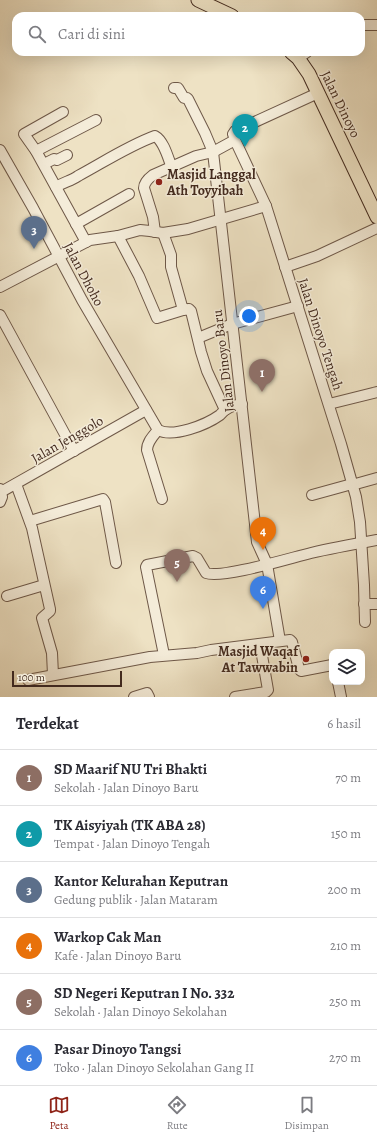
<!DOCTYPE html>
<html lang="id">
<head>
<meta charset="utf-8">
<style>
	body { margin:0; font-family:Alegreya,serif; background:#f7f7f7; color:#2b2b33 }
	.controls { position:absolute; right:12px; bottom:12px; display:grid; overflow:hidden; border-radius:8px; box-shadow:0 4px 16px #0002 }
	.controls button { width:36px; height:36px; display:grid; place-items:center; padding:0; border:0; border-bottom:1px solid #e1e1e2; background:#fff; color:#2b2b33; font:20px sans-serif }
	.scale { position:absolute; left:12px; bottom:10px; width:110px; box-sizing:border-box; padding-left:4px; border:2px solid #432a1e; border-top:0; font-size:11px; line-height:14px; white-space:nowrap; color:#432a1e; -webkit-text-stroke:3px #f4ecd9; paint-order:stroke }
	.you { position:absolute; left:249px; top:316px; width:14px; height:14px; margin:-10px; border:3px solid #fff; border-radius:50%; background:#1a73e8; box-shadow:0 0 0 6px #1a73e833 }
	.badge { display:grid; place-items:center; width:26px; height:26px; border-radius:50%; background:#8f2418; color:#fff; font-size:13px; font-weight:700 }
	.pin { position:absolute; translate:-50% -33px; filter:drop-shadow(0 1px 2px #0008) }
	.pin::after { content:''; position:absolute; top:21px; width:14px; height:12px; background:inherit; clip-path:polygon(0 0,100% 0,50% 100%) }
	.list { margin:0; padding:0; list-style:none }
	h2 { display:flex; justify-content:space-between; align-items:center; height:52px; margin:0; padding:0 16px; font-size:17px }
	h2 small { font-size:13px; font-weight:400; color:#7c7c81 }
	.list li { display:grid; grid-template-columns:26px 1fr auto; gap:12px; align-items:center; box-sizing:border-box; height:56px; padding:0 16px; border-top:1px solid #e1e1e2 }
	.list b { display:block; font-size:15px; white-space:nowrap }
	.list p { margin:0; font-size:13px; white-space:nowrap; color:#7c7c81 }
	.list em { font-size:13px; font-style:normal; color:#7c7c81 }
	.icon { flex:none; width:22px; height:22px; fill:none; stroke:currentColor; stroke-width:2; stroke-linecap:round; stroke-linejoin:round }
	.map { position:relative; flex:none; width:377px; height:697px; overflow:hidden }
	.search { position:absolute; background:#fff; box-shadow:0 4px 16px #0002; left:12px; right:12px; top:12px; height:44px; display:flex; align-items:center; gap:10px; box-sizing:border-box; padding:0 14px; border-radius:12px; color:#7c7c81; font-size:15px }
	.sheet { height:388px; background:#fff }
	nav { display:flex; justify-content:space-around; align-items:center; box-sizing:border-box; height:56px; border-top:1px solid #e1e1e2; background:#fff; font-size:11px; color:#7c7c81 }
	nav a { display:grid; justify-items:center; gap:2px }
	nav .on { color:#8f2418 }
	.map>svg:first-child { display:block }
	.lines { fill:none; stroke-linecap:round; stroke-linejoin:round }
	.minor-casing { stroke:#6e5848; stroke-width:12 }
	.major-casing { stroke:#432a1e; stroke-width:15 }
	.minor { stroke:#f4ecd9; stroke-width:10 }
	.major { stroke:#eee2c4; stroke-width:13 }
	.poi-dot { fill:#8f2418; stroke:#f4ecd9; stroke-width:1.5 }
	.labels { text-anchor:middle; stroke-width:3; stroke-linejoin:round; paint-order:stroke }
	.street-label { font-size:14px; fill:#432a1e; stroke:#f4ecd9 }
	.poi-label { font-size:14px; font-weight:bold; fill:#432a1e; stroke:#f4ecd9; text-anchor:start }
</style>
</head>
<body>
<div class="map">
<svg width="377" height="697" viewBox="0 0 377 697">
	<rect width="100%" height="100%" fill="#eee2c4"/>
	<filter id="stains"><feTurbulence type="fractalNoise" baseFrequency=".005" numOctaves="4"/><feColorMatrix values="0 0 0 0 .2 0 0 0 0 .09 0 0 0 0 .02 0 0 0 .5 -.17"/></filter>
	<radialGradient id="worn" r=".72"><stop offset=".6" stop-color="#630" stop-opacity="0"/><stop offset="1" stop-color="#630" stop-opacity=".3"/></radialGradient>
	<g class="lines">
		<g class="minor-casing">
			<g id="minor">
				<path d="M361,25H377"/>
				<path d="M298,58L307,52"/>
				<path d="M174,88H178L184,98H187L188,99L205,133L213,152L257,542L267,564L280,641"/>
				<path d="M318,93L235,131L233,134L235,140L266,206L341,444L356,497L360,522L364,585L365,622"/>
				<path d="M63,112L24,134L36,151L86,242"/>
				<path d="M0,150L33,208L82,300L158,430C173,438 206,425 220,415C222,413 224,410 227,409C231,406 237,405 242,404"/>
				<path d="M36,151L96,120"/>
				<path d="M44,164L54,159L57,160L67,155"/>
				<path d="M56,187C64,182 71,181 78,176C104,162 128,146 155,136C164,141 168,158 172,168"/>
				<path d="M76,224L129,194"/>
				<path d="M155,232L153,217L144,188C144,182 149,178 153,175L196,156L213,152L235,140"/>
				<path d="M163,233L171,255V267L183,310L189,309L191,311L201,352L207,371L225,410"/>
				<path d="M118,236L139,276L157,318L183,310"/>
				<path d="M285,267L317,256L377,228"/>
				<path d="M0,287L90,240L118,236L140,230L150,231L163,233L188,229L266,206"/>
				<path d="M0,315L74,451"/>
				<path d="M198,338L232,324L298,306"/>
				<path d="M329,404L377,392"/>
				<path d="M158,430C153,436 147,442 147,450L162,499"/>
				<path d="M16,484L32,528L50,609V611L42,618L52,653L53,675"/>
				<path d="M352,485L377,478"/>
				<path d="M0,489L2,497L0,502"/>
				<path d="M1,492L146,410"/>
				<path d="M312,495L352,484"/>
				<path d="M30,521L103,499L105,502L116,563"/>
				<path d="M7,596L44,585"/>
				<path d="M364,604H377"/>
				<path d="M164,655L146,567L147,565L193,556L197,558L206,573C222,579 290,558 311,553C333,548 355,544 377,540"/>
				<path d="M28,680L150,657L197,653L211,650L290,640L292,642L299,669L301,671L332,665"/>
				<path d="M338,682L341,697"/>
				<path d="M134,697L147,693L149,697"/>
				<path d="M235,697L266,692L268,690L260,644"/>
			</g>
		</g>
		<g class="major-casing">
			<g id="major">
				<path d="M198,0L232,16"/>
				<path d="M291,52L298,58L309,74L377,217"/>
			</g>
		</g>
		<use href="#minor" class="minor"/>
		<use href="#major" class="major"/>
	</g>
	<g class="poi-dot">
		<circle cx="159" cy="182" r="4"/>
		<circle cx="306" cy="659" r="4"/>
	</g>
	<g class="labels">
		<g class="street-label">
			<text transform="translate(341 104) rotate(64)" y="5">Jalan Dinoyo</text>
			<text transform="translate(84 274) rotate(62)" y="5">Jalan Dhoho</text>
			<text transform="translate(321 334) rotate(72)" y="5">Jalan Dinoyo Tengah</text>
			<text transform="translate(223 361) rotate(-97)" y="5">Jalan Dinoyo Baru</text>
			<text transform="translate(67 439) rotate(-30)" y="5">Jalan Jenggolo</text>
		</g>
		<g class="poi-label">
			<text x="167" y="179">Masjid Langgal<tspan x="167" dy="16">Ath Toyyibah</tspan></text>
			<text x="298" y="656" text-anchor="end">Masjid Waqaf<tspan x="298" dy="16">At Tawwabin</tspan></text>
		</g>
	</g>
	<rect width="100%" height="100%" filter="url(#stains)"/>
	<rect width="100%" height="100%" fill="url(#worn)"/>
</svg>
<div class="controls">
<button><svg class="icon" aria-label="layers" viewBox="0 0 24 24"><path d="M12 4l9 5-9 5-9-5zM3 14l9 5 9-5"/></svg></button>
</div>
<div class="scale">100 m</div>
<div class="you"></div>
<div class="pin badge" style="left:262px;top:392px;background:#8d6e63">1</div>
<div class="pin badge" style="left:245px;top:147px;background:#0f9aa8">2</div>
<div class="pin badge" style="left:34px;top:249px;background:#5c6f8a">3</div>
<div class="pin badge" style="left:263px;top:550px;background:#e8710a">4</div>
<div class="pin badge" style="left:177px;top:582px;background:#8d6e63">5</div>
<div class="pin badge" style="left:263px;top:609px;background:#3f7fe0">6</div>
<div class="search"><svg class="icon" aria-label="search" viewBox="0 0 24 24"><circle cx="10" cy="10" r="6"/><path d="M15 15l6 6"/></svg>Cari di sini</div>
</div>
<section class="sheet">
<h2>Terdekat<small>6 hasil</small></h2>
<ul class="list">
<li><span class="badge" style="background:#8d6e63">1</span><div><b>SD Maarif NU Tri Bhakti</b><p>Sekolah · Jalan Dinoyo Baru</p></div><em>70 m</em></li>
<li><span class="badge" style="background:#0f9aa8">2</span><div><b>TK Aisyiyah (TK ABA 28)</b><p>Tempat · Jalan Dinoyo Tengah</p></div><em>150 m</em></li>
<li><span class="badge" style="background:#5c6f8a">3</span><div><b>Kantor Kelurahan Keputran</b><p>Gedung publik · Jalan Mataram</p></div><em>200 m</em></li>
<li><span class="badge" style="background:#e8710a">4</span><div><b>Warkop Cak Man</b><p>Kafe · Jalan Dinoyo Baru</p></div><em>210 m</em></li>
<li><span class="badge" style="background:#8d6e63">5</span><div><b>SD Negeri Keputran I No. 332</b><p>Sekolah · Jalan Dinoyo Sekolahan</p></div><em>250 m</em></li>
<li><span class="badge" style="background:#3f7fe0">6</span><div><b>Pasar Dinoyo Tangsi</b><p>Toko · Jalan Dinoyo Sekolahan Gang II</p></div><em>270 m</em></li>
</ul>
</section>
<nav>
<a class="on"><svg class="icon" aria-label="map" viewBox="0 0 24 24"><path d="M3 6l6-2 6 2 6-2v14l-6 2-6-2-6 2zM9 4v14M15 6v14"/></svg>Peta</a>
<a><svg class="icon" aria-label="directions" viewBox="0 0 24 24"><path d="M12 3l9 9-9 9-9-9zM9 14v-3h6M13 9l2 2-2 2"/></svg>Rute</a>
<a><svg class="icon" aria-label="saved" viewBox="0 0 24 24"><path d="M7 4h10v16l-5-4-5 4z"/></svg>Disimpan</a>
</nav>
</body>
</html>
